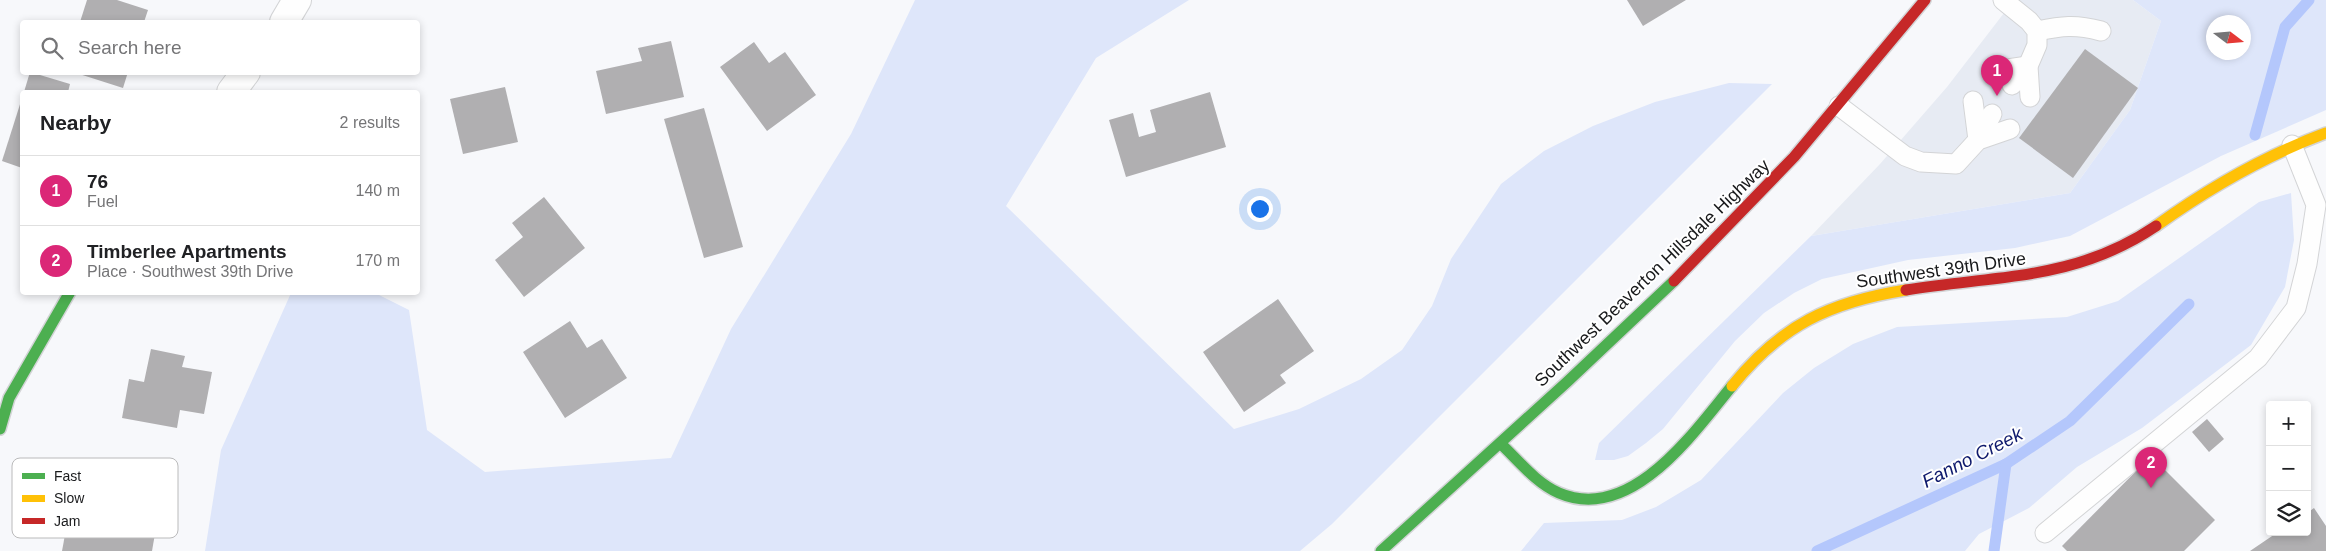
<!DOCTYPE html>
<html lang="en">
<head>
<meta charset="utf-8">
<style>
	body { margin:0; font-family:Helvetica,sans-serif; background:#f2f2f2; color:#202124 }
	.controls { position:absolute; right:15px; bottom:15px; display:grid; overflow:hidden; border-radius:5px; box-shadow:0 2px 8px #0003 }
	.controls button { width:45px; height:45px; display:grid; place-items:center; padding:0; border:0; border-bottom:1px solid #e0e0e0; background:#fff; color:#202124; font:25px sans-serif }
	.compass { position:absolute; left:2206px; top:15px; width:45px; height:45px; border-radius:50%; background:#fff; box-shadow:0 2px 8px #0003; rotate:106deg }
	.you { position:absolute; left:1259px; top:208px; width:18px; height:18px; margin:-12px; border:4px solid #fff; border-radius:50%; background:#1a73e8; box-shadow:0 0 0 8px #1a73e833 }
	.badge { display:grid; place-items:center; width:32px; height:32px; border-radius:50%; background:#db2777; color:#fff; font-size:16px; font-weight:700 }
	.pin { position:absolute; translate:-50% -41px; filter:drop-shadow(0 1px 2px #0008) }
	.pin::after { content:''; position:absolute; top:26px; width:18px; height:15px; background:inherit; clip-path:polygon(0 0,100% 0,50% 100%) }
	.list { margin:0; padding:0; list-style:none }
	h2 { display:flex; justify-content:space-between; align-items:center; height:65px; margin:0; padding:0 20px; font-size:21px }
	h2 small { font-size:16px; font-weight:400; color:#757577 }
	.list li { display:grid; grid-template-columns:32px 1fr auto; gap:15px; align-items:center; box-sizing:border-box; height:70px; padding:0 20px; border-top:1px solid #e0e0e0 }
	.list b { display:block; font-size:19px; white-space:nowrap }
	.list p { margin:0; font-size:16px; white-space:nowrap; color:#757577 }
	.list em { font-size:16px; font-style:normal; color:#757577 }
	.icon { flex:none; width:28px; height:28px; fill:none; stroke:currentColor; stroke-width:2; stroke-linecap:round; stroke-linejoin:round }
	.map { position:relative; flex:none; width:2326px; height:551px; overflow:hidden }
	.search { position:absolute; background:#fff; box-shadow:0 2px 8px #0003; left:20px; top:20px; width:400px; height:55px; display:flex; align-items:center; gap:12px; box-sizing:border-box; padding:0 18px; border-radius:5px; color:#757577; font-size:19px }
	.panel { position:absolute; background:#fff; box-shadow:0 2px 8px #0003; left:20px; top:90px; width:400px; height:205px; border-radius:5px }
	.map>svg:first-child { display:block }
	.built { fill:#e7ebf3 }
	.green { fill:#dee6fa; fill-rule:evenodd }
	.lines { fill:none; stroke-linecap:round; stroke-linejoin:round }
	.stream { stroke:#b4c7fc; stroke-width:11 }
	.building { fill:#b0afb1 }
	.lane-casing { stroke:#d3d4d6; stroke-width:21 }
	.street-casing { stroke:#d3d4d6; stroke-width:30 }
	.fast-casing { stroke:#d3d4d6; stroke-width:14 }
	.slow-casing { stroke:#d3d4d6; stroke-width:14 }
	.jam-casing { stroke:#d3d4d6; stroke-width:14 }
	.lane { stroke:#fefefe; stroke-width:19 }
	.street { stroke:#fefefe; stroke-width:28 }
	.fast { stroke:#4caf50; stroke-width:11 }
	.slow { stroke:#ffc107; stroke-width:11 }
	.jam { stroke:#c62828; stroke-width:11 }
	.labels { text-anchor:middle; stroke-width:4; stroke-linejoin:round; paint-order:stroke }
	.street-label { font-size:18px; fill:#191a1c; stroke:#fff }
	.water-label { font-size:19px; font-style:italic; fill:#0f1a6d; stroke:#fff }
	.key { fill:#fff; stroke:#bababb; stroke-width:1 }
	.key-label { font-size:14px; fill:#191a1c }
</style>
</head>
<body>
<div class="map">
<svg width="2326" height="551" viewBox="0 0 2326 551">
	<rect width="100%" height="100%" fill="#f7f8fb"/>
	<path class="built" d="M2014,0H2133L2161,21L2130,110L2070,193L1811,236L1880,164L1947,87Z"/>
	<g class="green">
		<path d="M915,0H1189L1096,58L1006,206L1234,429L1299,409L1361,379L1402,350L1432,306L1451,259L1501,184L1544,151L1593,126L1655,102L1729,83L1772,84L1332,524L1300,551H205L221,450L291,293H375L409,310L427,430L485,472L671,458L731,329L851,134Z"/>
		<path d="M2133,0H2326V110L2221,156L2070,236L2015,248L1908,260L1822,279L1794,293L1764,313L1735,341L1663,429L1646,443L1628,456L1614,460H1595L1599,443L1811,236L2070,193L2130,110L2161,21ZM2214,22H2244V52H2214Z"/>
		<path d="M2291,193L2294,240L2285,287L2251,345L2142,428L2077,467L2029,508L1979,534L1965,551H1521L1544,523L1622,520L1656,507L1701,480L1783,393L1814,368L1853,344L1897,327L2067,317L2118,301L2259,202Z"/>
	</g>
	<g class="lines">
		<g class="stream">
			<path d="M2255,135L2285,27L2309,0"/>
			<path d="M1817,551L2006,464L2070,421L2189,304"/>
			<path d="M1994,551L2006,464"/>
		</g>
	</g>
	<g class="building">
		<path d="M87,0H117L148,10L144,22H80Z"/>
		<path d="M1627,0H1686L1643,26Z"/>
		<path d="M671,41L684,97L606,114L596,71L642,61L638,48Z"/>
		<path d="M754,42L769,63L785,52L816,95L767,131L720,67Z"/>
		<path d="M2085,49L2138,88L2073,178L2019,138Z"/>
		<path d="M30,72L70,84L68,92H24Z"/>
		<path d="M73,72H128L123,88Z"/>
		<path d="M505,87L518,142L463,154L450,99Z"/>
		<path d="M1210,92L1226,147L1126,177L1109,120L1133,113L1139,137L1156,132L1150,110Z"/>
		<path d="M22,98V168L2,161Z"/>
		<path d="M704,108L743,247L704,258L664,119Z"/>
		<path d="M544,197L585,248L524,297L495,260L523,237L512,223Z"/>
		<path d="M1278,299L1314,351L1280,375L1286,383L1244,412L1203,352Z"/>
		<path d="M570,321L587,348L602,339L627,378L565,418L523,352Z"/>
		<path d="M151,349L185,356L182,367L212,372L204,414L180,410L177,428L122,418L129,379L144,382Z"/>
		<path d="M2207,419L2224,439L2209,452L2192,432Z"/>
		<path d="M2151,456L2215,520L2184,551H2067L2062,546Z"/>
		<path d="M2314,508L2326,526V551H2250L2278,532H2307V513Z"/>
		<path d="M69,513L156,528L152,551H62Z"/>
	</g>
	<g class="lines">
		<g class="lane-casing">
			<g id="lane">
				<path d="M2003,0L2029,21L2037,31V45L2028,66L2030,97"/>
				<path d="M2037,31C2062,26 2075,24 2101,31"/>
				<path d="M1994,71L2028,66"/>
				<path d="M2012,85L2028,66"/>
				<path d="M1973,101L1978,140"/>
				<path d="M1839,106L1905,156L1921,162L1956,164L1978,140L2010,129"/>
				<path d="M1978,140L1992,114"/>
				<path d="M2045,533L2258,358L2296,308L2307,264L2316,205L2292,145"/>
			</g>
		</g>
		<g class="street-casing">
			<g id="street">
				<path d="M284,22L297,0"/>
				<path d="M231,92L246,72"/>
			</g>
		</g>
		<g class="fast-casing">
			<g id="fast">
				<path d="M0,429L9,398L70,292"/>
				<path d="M1501,444C1519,461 1536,483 1559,493C1631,524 1694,432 1732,386"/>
				<path d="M1381,551L1567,382L1674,281"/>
			</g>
		</g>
		<g class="slow-casing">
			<g id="slow">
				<path d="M2156,226C2209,188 2264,156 2326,133"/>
				<path d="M1732,386C1781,325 1830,302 1906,290"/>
			</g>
		</g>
		<g class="jam-casing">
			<g id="jam">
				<path d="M1674,281L1794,157L1925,0"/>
				<path d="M1906,290C1997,275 2075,281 2156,226"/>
			</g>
		</g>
		<use href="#lane" class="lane"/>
		<use href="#street" class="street"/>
		<use href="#fast" class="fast"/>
		<use href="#slow" class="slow"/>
		<use href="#jam" class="jam"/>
	</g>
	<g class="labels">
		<g class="street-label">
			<text transform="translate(1941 270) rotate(-8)" y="6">Southwest 39th Drive</text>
			<text transform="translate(1652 273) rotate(-44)" y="6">Southwest Beaverton Hillsdale Highway</text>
		</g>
		<g class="water-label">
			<text transform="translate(1972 457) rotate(-27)" y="7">Fanno Creek</text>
		</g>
	</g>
	<rect x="12" y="458" width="166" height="80" rx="8" class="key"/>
	<rect x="22" y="473" width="23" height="6" fill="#4caf50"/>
	<rect x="22" y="495" width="23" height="7" fill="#ffc107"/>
	<rect x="22" y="518" width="23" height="6" fill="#c62828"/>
	<g class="key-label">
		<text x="54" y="481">Fast</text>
		<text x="54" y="503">Slow</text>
		<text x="54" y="526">Jam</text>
	</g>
</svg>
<div class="controls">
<button>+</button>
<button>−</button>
<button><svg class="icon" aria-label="layers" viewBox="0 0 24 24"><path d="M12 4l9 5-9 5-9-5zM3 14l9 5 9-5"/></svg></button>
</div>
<svg class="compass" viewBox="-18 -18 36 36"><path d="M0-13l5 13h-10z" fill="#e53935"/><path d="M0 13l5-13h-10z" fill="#757577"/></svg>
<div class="you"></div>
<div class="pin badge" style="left:1997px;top:96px">1</div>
<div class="pin badge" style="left:2151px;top:488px">2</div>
<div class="search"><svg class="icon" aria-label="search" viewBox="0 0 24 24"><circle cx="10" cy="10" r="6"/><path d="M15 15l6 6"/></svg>Search here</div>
<section class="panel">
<h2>Nearby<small>2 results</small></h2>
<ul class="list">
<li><span class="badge">1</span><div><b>76</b><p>Fuel</p></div><em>140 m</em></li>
<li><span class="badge">2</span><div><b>Timberlee Apartments</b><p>Place · Southwest 39th Drive</p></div><em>170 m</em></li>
</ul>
</section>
</div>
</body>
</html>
